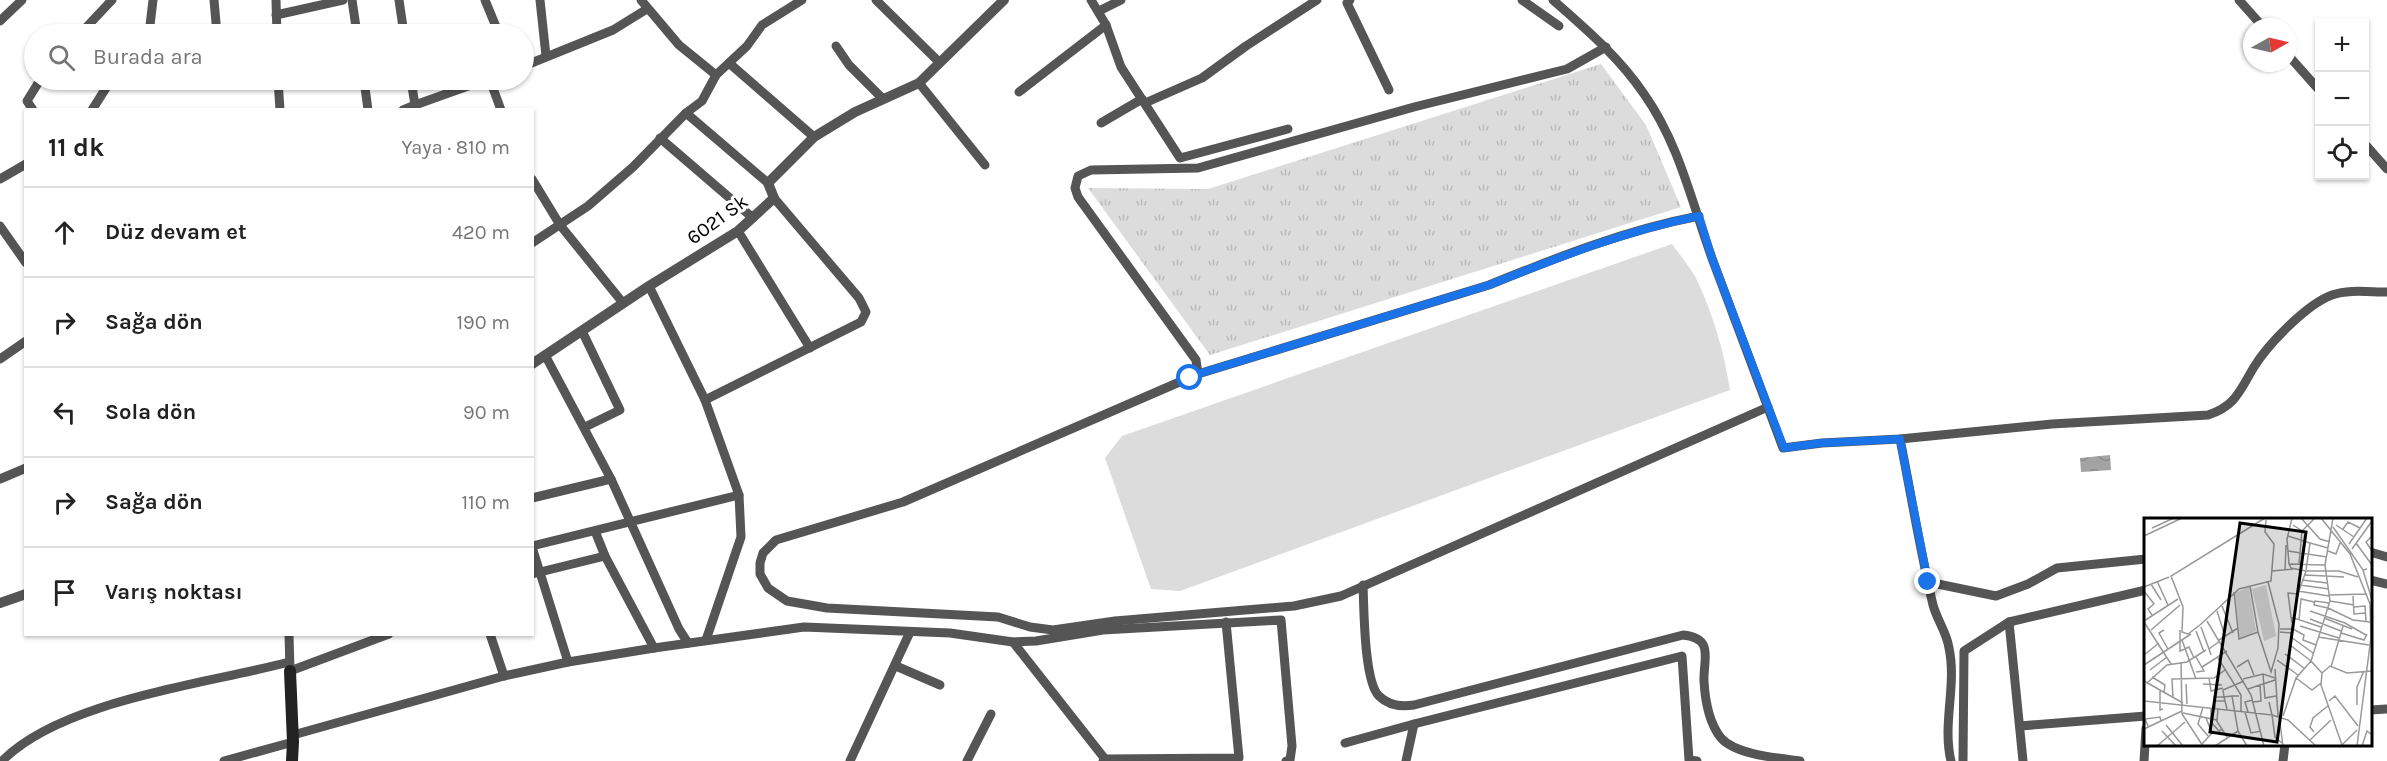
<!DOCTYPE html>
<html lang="tr">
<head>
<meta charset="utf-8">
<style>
	body { margin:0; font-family:Karla,sans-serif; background:#f6f6f6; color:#222 }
	.controls { position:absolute; right:18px; top:18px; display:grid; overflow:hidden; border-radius:0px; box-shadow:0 2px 4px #0004 }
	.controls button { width:54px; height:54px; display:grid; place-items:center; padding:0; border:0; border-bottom:2px solid #e0e0e0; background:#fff; color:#222; font:30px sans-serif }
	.compass { position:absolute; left:2243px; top:18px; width:54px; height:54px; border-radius:50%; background:#fff; box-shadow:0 2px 4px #0004; rotate:82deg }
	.stop { position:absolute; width:18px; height:18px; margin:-14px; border:4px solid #1a73e8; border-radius:50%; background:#fff }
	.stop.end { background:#1a73e8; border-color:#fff; box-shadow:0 2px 6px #0008 }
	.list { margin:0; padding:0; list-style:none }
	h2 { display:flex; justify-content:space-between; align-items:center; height:78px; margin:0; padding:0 24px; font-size:26px }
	h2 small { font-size:20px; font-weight:400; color:#767676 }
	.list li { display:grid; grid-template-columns:39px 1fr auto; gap:18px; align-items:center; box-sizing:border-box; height:90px; padding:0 24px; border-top:2px solid #e0e0e0 }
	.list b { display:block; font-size:22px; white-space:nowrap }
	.list em { font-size:20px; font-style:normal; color:#767676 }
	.icon { flex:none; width:33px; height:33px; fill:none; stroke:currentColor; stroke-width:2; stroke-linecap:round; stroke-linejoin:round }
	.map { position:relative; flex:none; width:2387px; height:761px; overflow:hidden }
	.search { position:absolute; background:#fff; box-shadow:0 2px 4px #0004; left:24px; top:24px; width:510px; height:66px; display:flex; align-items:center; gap:15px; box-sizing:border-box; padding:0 21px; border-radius:33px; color:#767676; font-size:22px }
	.panel { position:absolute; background:#fff; box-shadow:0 2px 4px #0004; left:24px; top:108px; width:510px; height:528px; border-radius:0px }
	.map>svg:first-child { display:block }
	.grass { fill:url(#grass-tufts) }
	.park { fill:#dcdcdc }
	.water { fill:url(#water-waves) }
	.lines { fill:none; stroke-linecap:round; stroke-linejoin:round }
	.minor { stroke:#555; stroke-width:9 }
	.tertiary { stroke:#555; stroke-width:10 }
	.secondary { stroke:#222; stroke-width:12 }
	.route { stroke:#1a73e8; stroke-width:8 }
	.labels { text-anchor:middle; stroke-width:6; stroke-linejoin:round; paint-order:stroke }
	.street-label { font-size:20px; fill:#000; stroke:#fff }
	.inset-road { fill:none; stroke:#999; stroke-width:1.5 }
	.view { fill:#000; fill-opacity:0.15; stroke:#000; stroke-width:3 }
	.inset-edge { fill:none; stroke:#000; stroke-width:3 }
</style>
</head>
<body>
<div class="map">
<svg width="2387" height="761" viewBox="0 0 2387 761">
	<defs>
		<pattern id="grass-tufts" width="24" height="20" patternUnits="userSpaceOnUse" patternTransform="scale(1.5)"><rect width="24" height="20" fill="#dcdcdc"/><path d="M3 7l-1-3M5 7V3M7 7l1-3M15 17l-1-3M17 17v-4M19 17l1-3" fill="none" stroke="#bbb"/></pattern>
		<pattern id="water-waves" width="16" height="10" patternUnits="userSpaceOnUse" patternTransform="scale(1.5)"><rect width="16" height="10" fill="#a3a3a3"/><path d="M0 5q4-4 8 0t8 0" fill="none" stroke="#8b8b8b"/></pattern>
	</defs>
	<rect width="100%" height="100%" fill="#fff"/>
	<path class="grass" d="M1601,64L1646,125L1681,207L1210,355L1088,188L1208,189Z"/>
	<path class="park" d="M1672,244C1680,255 1689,266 1696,278C1713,314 1724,351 1730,390L1180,591L1151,589L1105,458L1122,436Z"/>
	<path class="water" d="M2110,455L2111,470L2081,472L2080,458Z"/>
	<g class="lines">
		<g class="minor">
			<path d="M214,0L217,34"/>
			<path d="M276,0L277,34"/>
			<path d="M352,0L357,34"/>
			<path d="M399,0L404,34"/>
			<path d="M485,0L499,34"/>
			<path d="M540,0L546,56"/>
			<path d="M641,0L679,45L716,75"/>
			<path d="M876,0L939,62"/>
			<path d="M1091,0L1106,25L1121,67L1180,158L1288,129"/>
			<path d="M1350,0L1347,3L1389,90"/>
			<path d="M1522,0L1559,26"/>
			<path d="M1553,0C1586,29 1619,57 1644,94C1680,145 1692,204 1713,261C1736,324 1760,386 1783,448L1822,443L1900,439L2052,424L2208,415C2236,406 2240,390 2254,367C2268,344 2307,304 2332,295C2349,289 2369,292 2387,292"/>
			<path d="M2239,0L2263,27"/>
			<path d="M1099,11L1121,0"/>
			<path d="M276,15L343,0"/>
			<path d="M0,21L22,0"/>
			<path d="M80,34L112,0"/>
			<path d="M149,34L153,0"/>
			<path d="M836,46L849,65L883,99"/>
			<path d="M1606,47L1567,69L1414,107L1198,168L1091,170L1078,176L1075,188L1078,197L1196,360L1198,374L903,502L776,540L763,553L760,563V574L768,588L787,601L827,608L998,617L1030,627L1053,630L1115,621L1294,606L1341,596L1768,407"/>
			<path d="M2288,55L2320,91"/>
			<path d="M729,63L814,137"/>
			<path d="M524,66L613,30L647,9"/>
			<path d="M278,80L280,110"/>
			<path d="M364,80L368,110"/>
			<path d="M411,80L415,105L485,80"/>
			<path d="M490,80L501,110"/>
			<path d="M919,83L985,165"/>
			<path d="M1019,92L1106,25"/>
			<path d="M1145,103L1202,78L1246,46L1317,0"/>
			<path d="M33,110L27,101L40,80"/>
			<path d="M92,110L111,80"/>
			<path d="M403,110L415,105L416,110"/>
			<path d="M686,113L768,183"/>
			<path d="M1101,123L1142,99"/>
			<path d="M660,138L753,218"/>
			<path d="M2364,143L2387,169"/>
			<path d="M0,179L26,164"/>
			<path d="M532,179L560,225L623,303"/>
			<path d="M0,226L26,263"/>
			<path d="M738,231L810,348"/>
			<path d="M532,243L588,206L633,167L686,113L702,101L716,75L747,46L762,25L802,0"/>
			<path d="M649,286L705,400L739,495L741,537L706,640"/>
			<path d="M582,331L620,410L585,427"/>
			<path d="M545,355L611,479L679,629L688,643"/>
			<path d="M0,359L26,341"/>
			<path d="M1198,374L1489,285C1558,257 1626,230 1699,216"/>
			<path d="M705,400L861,322L866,312L859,298L774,198"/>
			<path d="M1900,439C1911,494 1920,550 1933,605C1937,620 1947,633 1949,648C1957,686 1942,723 1951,761"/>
			<path d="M0,479L26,468"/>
			<path d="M532,498L611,479"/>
			<path d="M595,531L605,556L654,648"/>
			<path d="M532,546L739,495"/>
			<path d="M532,547L568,662"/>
			<path d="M2370,552L2387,557"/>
			<path d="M532,574L605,556"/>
			<path d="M2370,580L2387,584"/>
			<path d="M1928,582L1996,596L2028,584L2057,568L2146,559"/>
			<path d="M1363,585C1364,608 1364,682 1379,696C1389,706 1401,707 1414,705L1683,635C1715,638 1703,660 1704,681C1705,699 1709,723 1721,738C1736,755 1779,758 1800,761"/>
			<path d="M2009,622L2023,761"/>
			<path d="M289,634L290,671L389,634"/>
			<path d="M490,634L504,676"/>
			<path d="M1013,642L1105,759"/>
			<path d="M896,666L940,685"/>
			<path d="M2370,710L2387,709"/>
			<path d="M1414,724L1682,656L1689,760L1697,761"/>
			<path d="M2020,726L2146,716"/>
			<path d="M293,735L504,676L568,662L654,648L804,627L950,633L1013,642L1036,641L1103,630L1281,620L1292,746L1290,760L1286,761"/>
			<path d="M1345,743L1414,724L1406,761"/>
			<path d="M2,761C62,700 207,684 289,662"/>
			<path d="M224,761L293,742"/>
			<path d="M850,761L910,632"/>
			<path d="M967,761L991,714"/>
			<path d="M1103,761L1105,759L1239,758L1226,622"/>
			<path d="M1963,761L1964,651L2009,622L2146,590"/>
			<path d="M2144,761L2146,728"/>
			<path d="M2283,761L2285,744"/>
		</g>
		<g class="tertiary">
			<path d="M532,364L649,286L738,231L774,198L768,183L814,137L855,112L919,83L1004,0"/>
			<path d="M0,603L26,594"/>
		</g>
		<path class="secondary" d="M290,671L293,742L292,761"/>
	</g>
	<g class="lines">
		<path class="route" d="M1190,378L1198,374L1489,285C1560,257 1624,231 1699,216L1712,258L1784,448L1821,443L1900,439L1928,582"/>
	</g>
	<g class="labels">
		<g class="street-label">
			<text transform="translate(717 219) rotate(-36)" y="7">6021 Sk</text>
		</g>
	</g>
	<g transform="translate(2144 518)">
		<rect width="228" height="228" fill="#fff"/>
		<path d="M105,69L112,113L96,121L91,75Z" fill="#dcdcdc"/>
		<path d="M122,67L132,118L120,123L108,71Z" fill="#dcdcdc"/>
		<path class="inset-road" d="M121,0L27,58L39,89L38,114L44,116L56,107L95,71L127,63L130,26L121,14L122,2M157,0L176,21L186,24M177,0L206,36L226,86L227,119L213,228M189,0L181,47L186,83L167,143L178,155L177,167L198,227L213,212M149,7L158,13L155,46M192,7L210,19M189,9L219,52L223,51M8,10L30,0M199,11L204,4L216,10M158,13L171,0M0,18L38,0M144,18L166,25L162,52M228,18L222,24L228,33M166,25L184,30M212,25L228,47M205,26L223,0M208,31L228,3M144,33L183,39M184,33L192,36L196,25M146,46L181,47M141,52L142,27M219,52L228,82M128,53L149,51M162,53H195L214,59M160,57L182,58M181,58L200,59M158,62L183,65M13,63L24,87M7,66L17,82M156,67L185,71M106,68L114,114M0,69L25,59M0,73L10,86L4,91L8,97M154,73L185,78M90,74L95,121L114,114L127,154L134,130L135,106L124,64M185,77L222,76M209,78L210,96L221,95M186,83L210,87M78,88L89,115M210,89L221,88L222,103M184,90L209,102L226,104M184,90L170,87L171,83L185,85M73,93L81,118M166,93L201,105L222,117M147,99L144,75L154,76L162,53L147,50L145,46L143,21L148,0M180,100L208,111M166,101L197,113M155,102L157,81L170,84M0,103L34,81M63,103L107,177L120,228M0,104L27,146M148,105L147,99L177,109M156,108L195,120M57,109L65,131M136,111H149L160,117L159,122L172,127M7,112L36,87M20,112L15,115L24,131M36,112V133L45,129L50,140M52,113L60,134M136,114L148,115L146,127L167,143L152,160L139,198M197,115L220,122L223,116M147,119L169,135M174,119L225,127M38,122L52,161M75,122L94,110M141,136L160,150M0,137L15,125M67,137L65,131L76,123M74,140L97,177V193M133,142L154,157M37,144L38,196L59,228M0,147L47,116M58,149L83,133M93,149L104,142L110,157M187,149L199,108M131,151L134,198M6,152L23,139M52,154L60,153L52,139M178,155L186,148L203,155L228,153M119,156L121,180L132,178M8,159L21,167L20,175M65,160L67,173L79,170M152,160L168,172L177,165M99,161L119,156L131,160M0,163L39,185M3,165L23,147L43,144L62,132M42,166L43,186M59,166L78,167M104,171L131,162M16,173V192L19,191M95,178H88L94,213L103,228M29,180L28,161L70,160L81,152M0,183L128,197L125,184M70,183V179H80L79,172L100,163M185,183L191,178L214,208M109,184L117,183L116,167M213,187V169L220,153M59,189L54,206L64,218M67,190V204L75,213L79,211M71,190L70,183H81M83,191L80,179L88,178M101,194L107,215L117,213M104,194L101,184L109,182M39,195L73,202L74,191M128,197L131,219L138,225M128,197L144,202L172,228M135,198L139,228M72,202L83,219M22,207L39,228M4,208L1,201L16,199L17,203M0,211L38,193M18,213L32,228M170,214L166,209L169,200L185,187M166,222L187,202M58,226L68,215L62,200M13,228L41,204M71,228L94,213M218,228L223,213L228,217"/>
		<path class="view" d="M96,5L162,14L133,224L66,214Z"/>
		<rect width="228" height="228" class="inset-edge"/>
	</g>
</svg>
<div class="controls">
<button>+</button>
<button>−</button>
<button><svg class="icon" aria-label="locate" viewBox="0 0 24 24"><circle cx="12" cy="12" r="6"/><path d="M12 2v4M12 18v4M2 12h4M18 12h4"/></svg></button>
</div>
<svg class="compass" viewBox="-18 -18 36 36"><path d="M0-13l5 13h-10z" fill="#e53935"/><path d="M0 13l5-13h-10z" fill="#767676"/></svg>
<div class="stop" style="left:1190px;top:378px"></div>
<div class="stop end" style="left:1928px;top:582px"></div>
<div class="search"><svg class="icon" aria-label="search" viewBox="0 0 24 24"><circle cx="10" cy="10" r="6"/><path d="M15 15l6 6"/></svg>Burada ara</div>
<section class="panel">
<h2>11 dk<small>Yaya · 810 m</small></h2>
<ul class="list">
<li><svg class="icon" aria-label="ahead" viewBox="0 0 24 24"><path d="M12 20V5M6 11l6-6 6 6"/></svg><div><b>Düz devam et</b></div><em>420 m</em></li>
<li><svg class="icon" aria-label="right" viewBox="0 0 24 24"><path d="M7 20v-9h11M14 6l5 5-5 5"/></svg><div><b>Sağa dön</b></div><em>190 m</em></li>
<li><svg class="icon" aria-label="left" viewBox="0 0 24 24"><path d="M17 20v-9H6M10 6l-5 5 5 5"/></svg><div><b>Sola dön</b></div><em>90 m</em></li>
<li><svg class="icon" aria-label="right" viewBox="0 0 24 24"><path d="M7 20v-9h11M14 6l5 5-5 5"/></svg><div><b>Sağa dön</b></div><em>110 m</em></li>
<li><svg class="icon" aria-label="arrive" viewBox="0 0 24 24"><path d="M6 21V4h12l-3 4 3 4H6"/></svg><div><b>Varış noktası</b></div></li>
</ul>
</section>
</div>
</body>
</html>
